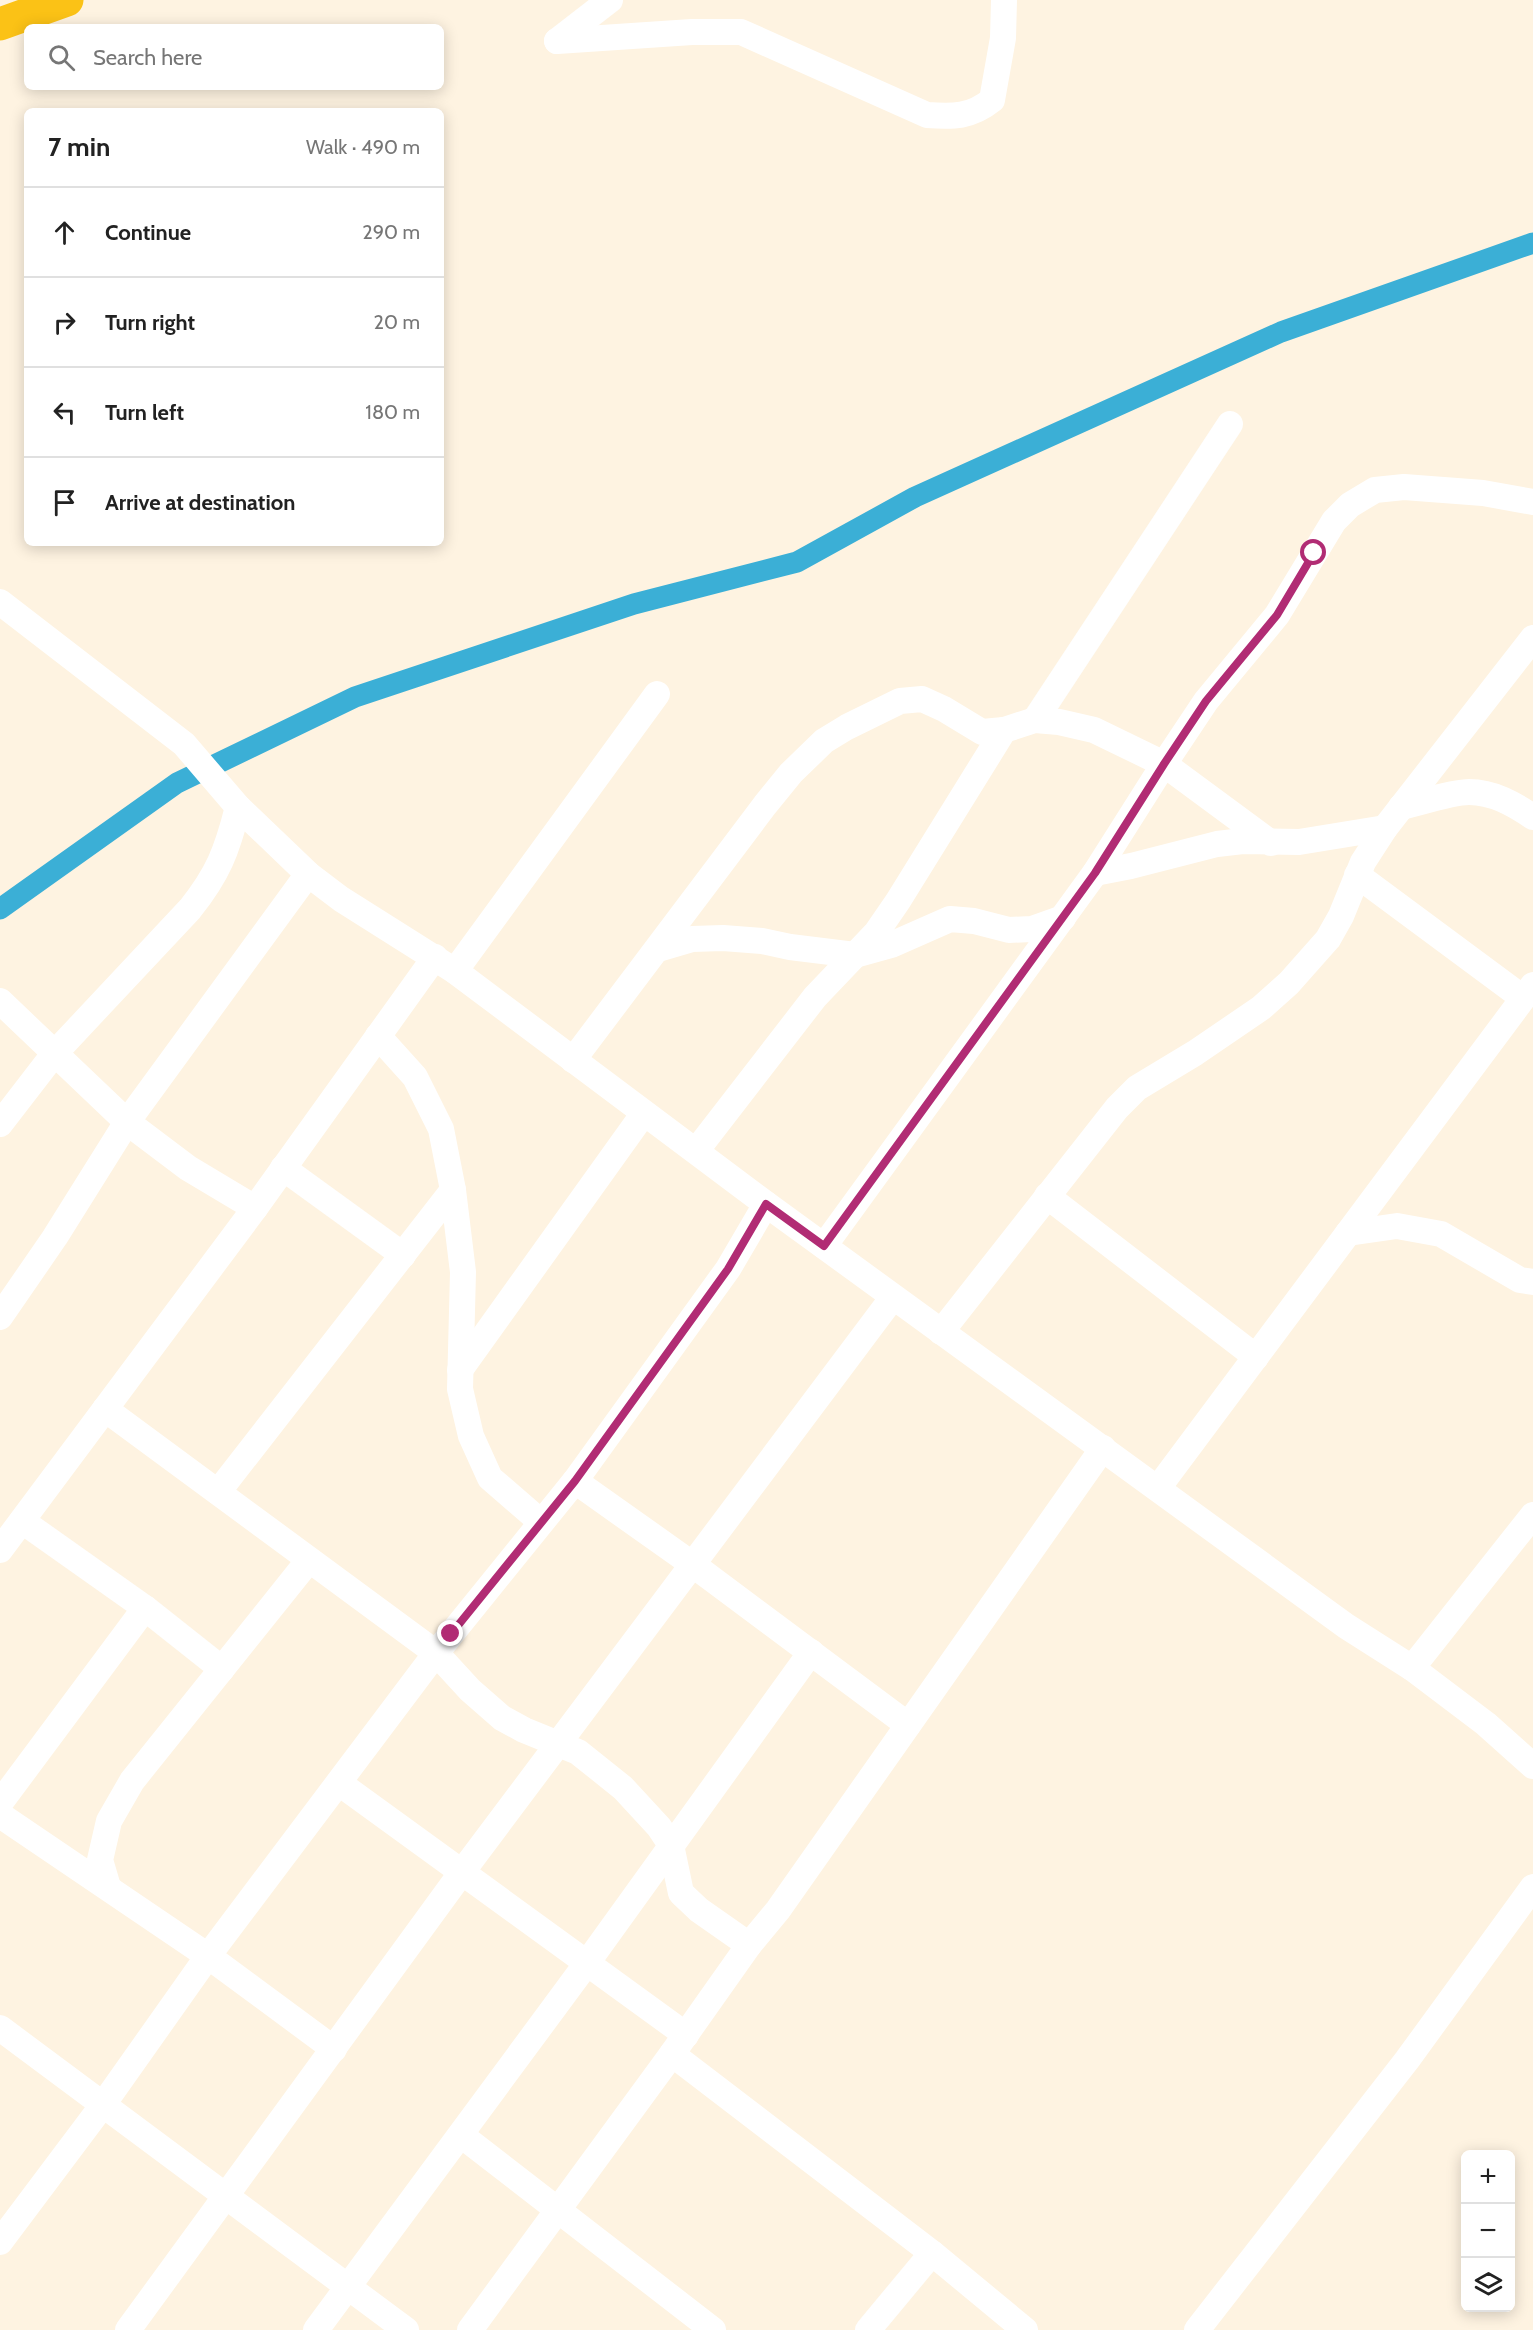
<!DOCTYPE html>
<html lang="en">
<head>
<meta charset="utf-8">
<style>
	body { margin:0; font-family:Cabin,sans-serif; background:#f2f2f2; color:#222 }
	.controls { position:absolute; right:18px; bottom:18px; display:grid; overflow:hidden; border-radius:9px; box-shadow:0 3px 15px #0003 }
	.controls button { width:54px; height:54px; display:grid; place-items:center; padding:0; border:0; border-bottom:2px solid #e0e0e0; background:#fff; color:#222; font:30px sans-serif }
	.stop { position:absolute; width:18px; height:18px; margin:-14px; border:4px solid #b12c74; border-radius:50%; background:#fff }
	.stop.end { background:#b12c74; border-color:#fff; box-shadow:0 2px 6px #0008 }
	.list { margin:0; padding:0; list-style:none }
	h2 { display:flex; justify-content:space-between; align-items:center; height:78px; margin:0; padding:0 24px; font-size:26px }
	h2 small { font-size:20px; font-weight:400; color:#767676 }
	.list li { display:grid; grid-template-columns:39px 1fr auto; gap:18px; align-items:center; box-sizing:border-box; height:90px; padding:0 24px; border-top:2px solid #e0e0e0 }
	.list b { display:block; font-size:22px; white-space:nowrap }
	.list em { font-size:20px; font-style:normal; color:#767676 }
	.icon { flex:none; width:33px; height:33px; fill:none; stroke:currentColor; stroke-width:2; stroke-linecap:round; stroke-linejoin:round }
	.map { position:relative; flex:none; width:1533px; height:2330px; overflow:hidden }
	.search { position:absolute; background:#fff; box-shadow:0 3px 15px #0003; left:24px; top:24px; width:420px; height:66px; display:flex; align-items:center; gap:15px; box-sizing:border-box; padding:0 21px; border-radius:9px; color:#767676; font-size:22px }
	.panel { position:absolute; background:#fff; box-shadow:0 3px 15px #0003; left:24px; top:108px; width:420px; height:438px; border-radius:9px }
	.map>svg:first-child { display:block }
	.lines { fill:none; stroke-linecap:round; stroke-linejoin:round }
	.canal { stroke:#3bafd6; stroke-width:21 }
	.minor { stroke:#fff; stroke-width:26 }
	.highway { stroke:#fbc216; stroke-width:33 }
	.route { stroke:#b12c74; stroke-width:8 }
</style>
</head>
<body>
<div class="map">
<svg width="1533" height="2330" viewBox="0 0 1533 2330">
	<rect width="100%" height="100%" fill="#fef3e1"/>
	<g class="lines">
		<path class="canal" d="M0,909L177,783L355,697L634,604L797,562L915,497L1281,332L1533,243"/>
		<g class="minor">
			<path d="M557,41L692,32H741L927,115C953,117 971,117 992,100L1003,38L1004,0"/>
			<path d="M557,41L610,0"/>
			<path d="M0,602L184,744L238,807L308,874L341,899L455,971L766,1204L1346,1626L1412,1668L1486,1724L1533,1766"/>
			<path d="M1035,720L1230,424"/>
			<path d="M1401,807C1419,803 1452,792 1469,792C1493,792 1514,804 1533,817"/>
			<path d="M1095,873L1131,866L1217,844L1243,841L1299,842L1385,828"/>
			<path d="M1357,875L1523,998"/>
			<path d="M658,949L692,939L723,938L762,941L790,947L855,955L891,945L950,919L974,921L1009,930L1032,929L1063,918"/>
			<path d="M455,971L657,694"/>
			<path d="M0,1001L127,1122L188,1168L255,1208"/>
			<path d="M378,1036L415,1077L441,1129L453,1190L463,1272L460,1389L471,1436L490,1478L541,1522"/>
			<path d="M573,1060L765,805L791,773L824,741L847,727L900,701L922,699L944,709L982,732L1004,730L1035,720L1059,722L1094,730L1164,764L1271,843"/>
			<path d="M0,1124L54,1054L190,909C218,874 227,851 238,807"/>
			<path d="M696,1151L815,997L876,933L898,901L1004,730"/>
			<path d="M283,1168L403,1255"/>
			<path d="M1047,1196L1256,1357"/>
			<path d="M1348,1233L1397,1226L1441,1234L1520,1280L1533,1282"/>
			<path d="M824,1246L1095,873L1164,764L1206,701L1277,615L1334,521L1350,505L1375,490L1404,487L1483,493L1533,502"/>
			<path d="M0,1317L55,1237L127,1122L308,874"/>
			<path d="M941,1332L1117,1108L1137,1088L1195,1053L1261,1008L1289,983L1328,939L1341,916L1363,862L1385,828L1533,638"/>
			<path d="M460,1370L644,1113"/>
			<path d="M105,1409L436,1653L470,1690L502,1718L524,1730L578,1752L623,1788L659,1827L671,1845L681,1893L699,1910L749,1945"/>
			<path d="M575,1481L692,1564L908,1725"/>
			<path d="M1158,1488L1533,985"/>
			<path d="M218,1492L453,1190"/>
			<path d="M22,1521L145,1608L222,1669"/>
			<path d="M0,1550L255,1208L435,957"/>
			<path d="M1412,1668L1533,1515"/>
			<path d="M339,1783L686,2035"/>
			<path d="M0,1803L145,1608"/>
			<path d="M0,1815L208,1956L334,2049"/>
			<path d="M108,1887L100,1860L109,1821L132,1781L309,1560"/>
			<path d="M0,2028L406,2330"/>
			<path d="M672,2054L932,2253L1025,2330"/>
			<path d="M461,2135L713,2330"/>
			<path d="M0,2242L102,2106L208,1956L436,1653L575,1481L728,1269L766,1204"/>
			<path d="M128,2330L462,1872L893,1297"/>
			<path d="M316,2330L587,1963L811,1652"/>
			<path d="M470,2330L672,2054L749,1945L778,1910L1103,1448"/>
			<path d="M868,2330L932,2253"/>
			<path d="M1197,2330L1407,2060L1533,1887"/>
		</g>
		<path class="highway" d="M0,24L67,0"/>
	</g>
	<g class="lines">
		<path class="route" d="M451,1634L575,1481L728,1269L766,1204L824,1246L1095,873L1164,764L1206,701L1277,615L1314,553"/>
	</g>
</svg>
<div class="controls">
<button>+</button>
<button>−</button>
<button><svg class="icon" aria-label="layers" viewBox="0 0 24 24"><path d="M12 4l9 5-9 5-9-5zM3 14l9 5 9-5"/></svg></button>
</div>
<div class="stop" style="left:1314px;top:553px"></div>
<div class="stop end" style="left:451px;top:1634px"></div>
<div class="search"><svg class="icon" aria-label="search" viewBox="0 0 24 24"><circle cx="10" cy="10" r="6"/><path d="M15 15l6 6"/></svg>Search here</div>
<section class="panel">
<h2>7 min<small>Walk · 490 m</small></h2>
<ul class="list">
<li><svg class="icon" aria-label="ahead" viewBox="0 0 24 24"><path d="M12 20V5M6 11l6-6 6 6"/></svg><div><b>Continue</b></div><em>290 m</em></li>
<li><svg class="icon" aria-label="right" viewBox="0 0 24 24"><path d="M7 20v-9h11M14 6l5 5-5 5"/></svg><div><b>Turn right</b></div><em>20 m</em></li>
<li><svg class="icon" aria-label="left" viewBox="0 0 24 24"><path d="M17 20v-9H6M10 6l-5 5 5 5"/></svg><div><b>Turn left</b></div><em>180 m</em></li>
<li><svg class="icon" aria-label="arrive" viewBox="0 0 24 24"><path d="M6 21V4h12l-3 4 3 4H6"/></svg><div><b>Arrive at destination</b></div></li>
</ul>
</section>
</div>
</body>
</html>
